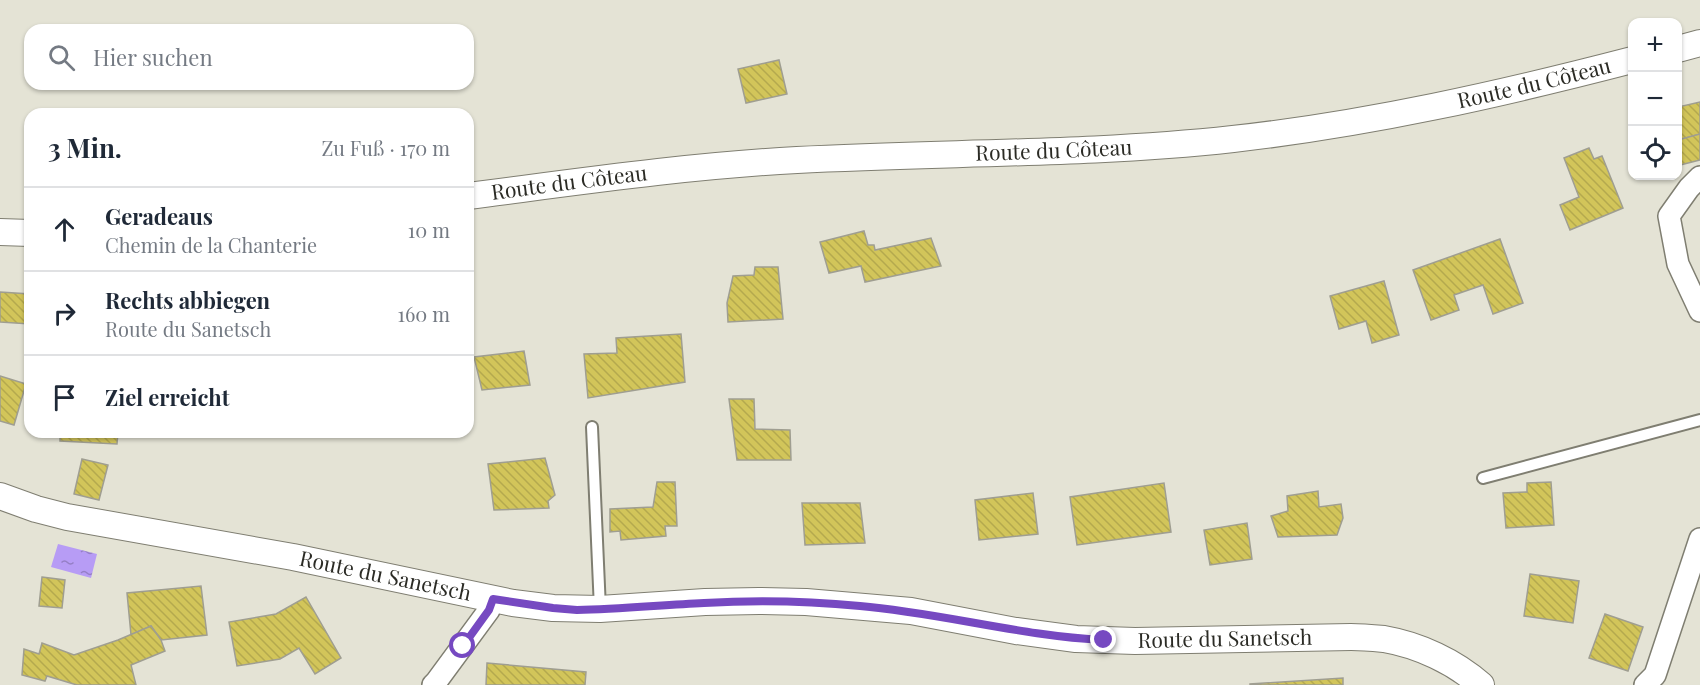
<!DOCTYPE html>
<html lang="de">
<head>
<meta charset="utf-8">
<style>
	body { margin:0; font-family:"Playfair Display",serif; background:#f6f6f7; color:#1f2937 }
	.controls { position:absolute; right:18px; top:18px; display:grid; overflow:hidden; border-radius:12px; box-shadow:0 2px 4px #0004 }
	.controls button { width:54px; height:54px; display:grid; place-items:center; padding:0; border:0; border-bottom:2px solid #e0e1e3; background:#fff; color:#1f2937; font:30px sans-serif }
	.stop { position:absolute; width:18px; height:18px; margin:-14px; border:4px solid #7649c1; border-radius:50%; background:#fff }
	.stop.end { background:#7649c1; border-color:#fff; box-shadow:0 2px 6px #0008 }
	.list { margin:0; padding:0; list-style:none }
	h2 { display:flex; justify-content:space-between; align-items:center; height:78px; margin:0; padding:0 24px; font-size:26px }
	h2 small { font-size:20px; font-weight:400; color:#747a83 }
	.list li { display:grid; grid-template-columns:39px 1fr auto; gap:18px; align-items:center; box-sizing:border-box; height:84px; padding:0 24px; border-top:2px solid #e0e1e3 }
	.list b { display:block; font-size:22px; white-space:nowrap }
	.list p { margin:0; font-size:20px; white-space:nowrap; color:#747a83 }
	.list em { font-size:20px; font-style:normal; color:#747a83 }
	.icon { flex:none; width:33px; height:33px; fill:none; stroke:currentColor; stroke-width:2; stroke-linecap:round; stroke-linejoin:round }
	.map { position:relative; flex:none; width:1700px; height:685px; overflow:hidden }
	.search { position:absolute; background:#fff; box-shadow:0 2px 4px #0004; left:24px; top:24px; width:450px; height:66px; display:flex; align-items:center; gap:15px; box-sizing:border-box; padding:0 21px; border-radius:18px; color:#747a83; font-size:22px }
	.panel { position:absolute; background:#fff; box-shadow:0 2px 4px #0004; left:24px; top:108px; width:450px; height:330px; border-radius:18px }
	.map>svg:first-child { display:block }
	.water { fill:url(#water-ripples) }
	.building { fill:url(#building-back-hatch); stroke:#9f9e91; stroke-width:1.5 }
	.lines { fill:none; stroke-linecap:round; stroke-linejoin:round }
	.service-casing { stroke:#7f7e71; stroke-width:14 }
	.minor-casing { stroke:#7f7e71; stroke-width:24 }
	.tertiary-casing { stroke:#7f7e71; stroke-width:28 }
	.service { stroke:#fff; stroke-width:10 }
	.minor { stroke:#fff; stroke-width:21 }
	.tertiary { stroke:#fff; stroke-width:26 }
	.route { stroke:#7649c1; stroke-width:8 }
	.labels { text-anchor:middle; stroke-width:4.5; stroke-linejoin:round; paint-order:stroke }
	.street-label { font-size:21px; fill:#2b2b25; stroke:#e4e3d5 }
</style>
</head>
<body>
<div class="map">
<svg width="1700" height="685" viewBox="0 0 1700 685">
	<defs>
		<pattern id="water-ripples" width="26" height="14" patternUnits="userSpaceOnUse" patternTransform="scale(1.5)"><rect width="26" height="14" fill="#b79cf5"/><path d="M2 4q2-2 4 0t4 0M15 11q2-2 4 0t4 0" fill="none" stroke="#957fc6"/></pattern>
		<pattern id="building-back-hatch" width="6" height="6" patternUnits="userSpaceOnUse" patternTransform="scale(1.5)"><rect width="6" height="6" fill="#d2c55a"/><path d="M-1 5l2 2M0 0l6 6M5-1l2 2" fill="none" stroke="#b4a94e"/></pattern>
	</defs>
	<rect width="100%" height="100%" fill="#e4e3d5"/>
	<path class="water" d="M58,544L97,554L91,578L51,567Z"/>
	<g class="building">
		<path d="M779,60L787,94L746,103L738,69Z"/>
		<path d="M1700,102V134L1678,140V107Z"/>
		<path d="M1700,134V160L1680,165L1678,157V140Z"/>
		<path d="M1589,148L1594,159L1602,156L1623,208L1570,230L1560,205L1579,197L1564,158Z"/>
		<path d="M864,231L868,245H874L875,250L931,238L941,266L865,282L861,266L829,273L820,242Z"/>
		<path d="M1500,239L1523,303L1493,314L1483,285L1454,295L1459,310L1431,320L1413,270Z"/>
		<path d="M755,267H778L783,319L728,322L727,303L733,276L754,275Z"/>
		<path d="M1384,281L1399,335L1372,343L1366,321L1339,329L1330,296Z"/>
		<path d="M0,292L30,294V324L0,322Z"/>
		<path d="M681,334L685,382L588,398L584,354L617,353L616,338Z"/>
		<path d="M524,351L530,385L482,390L474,357Z"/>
		<path d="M0,376L26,384L14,425L0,421Z"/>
		<path d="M729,399H754L755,429L790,430L791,460H737Z"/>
		<path d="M60,432H118L117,444L60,441Z"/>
		<path d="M545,458L555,495L548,501L549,508L494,510L488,464Z"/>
		<path d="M82,459L108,465L99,500L74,494Z"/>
		<path d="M657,482H675L677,526H665L666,536L621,540L620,531L610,532V509L653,507Z"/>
		<path d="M1551,482L1554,525L1506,528L1503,493L1527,492V483Z"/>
		<path d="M1164,483L1171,532L1077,545L1070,497Z"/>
		<path d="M1318,491L1319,507L1341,504L1343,518L1337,535L1278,537L1271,516L1288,511L1287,496Z"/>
		<path d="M1033,493L1038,534L979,540L975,500Z"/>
		<path d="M802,503H860L865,543L805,545Z"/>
		<path d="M1247,523L1252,559L1210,565L1204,530Z"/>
		<path d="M1530,574L1579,581L1573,623L1524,616Z"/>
		<path d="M42,577L65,580L62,608L39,606Z"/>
		<path d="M201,586L207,635L161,640L151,626L131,635L127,593Z"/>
		<path d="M306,597L341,658L315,674L299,648L280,659L237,666L229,622L276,614Z"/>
		<path d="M1605,614L1643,627L1628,671L1589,658Z"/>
		<path d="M151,626L161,640L165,651L131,665L136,685H77L47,676L45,681L22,675L24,649L39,654L42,643L74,655L118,640Z"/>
		<path d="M487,663L586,672L585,685H486Z"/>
		<path d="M1343,678V685H1250V684Z"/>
	</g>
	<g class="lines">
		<g class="service-casing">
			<g id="service">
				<path d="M592,427L600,609"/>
				<path d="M1483,478L1700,420"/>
			</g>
		</g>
		<g class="minor-casing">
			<g id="minor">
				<path d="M1700,177L1689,188L1669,216L1678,264L1700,311"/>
				<path d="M433,685L436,682L489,610L493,599"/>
				<path d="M1645,685L1655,675L1700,539"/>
			</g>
		</g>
		<g class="tertiary-casing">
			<g id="tertiary">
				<path d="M1678,49L1700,43"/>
				<path id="s1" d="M468,196C577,182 686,166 797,160C942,152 1088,155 1233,139C1368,124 1501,94 1632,60"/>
				<path d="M0,232L30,233"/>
				<path id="s2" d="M0,496L36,509L67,517L293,557L513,603L553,608L600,609L705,602L759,601L806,602L911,611L1016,631L1076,639L1135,641L1351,637C1362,637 1373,638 1384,639C1419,645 1455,662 1481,685"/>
			</g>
		</g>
		<use href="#service" class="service"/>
		<use href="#minor" class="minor"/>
		<use href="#tertiary" class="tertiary"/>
	</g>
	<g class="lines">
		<path class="route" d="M463,646L489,610L493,599L553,608L577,610C619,609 662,605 704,603C756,600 808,601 860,606C942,613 1021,636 1104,640"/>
	</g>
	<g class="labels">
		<g class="street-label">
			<text dy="7" stroke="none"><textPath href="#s1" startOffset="1074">Route du Côteau</textPath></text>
			<text dy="7" stroke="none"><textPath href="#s1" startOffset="588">Route du Côteau</textPath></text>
			<text dy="7" stroke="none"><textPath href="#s1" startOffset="102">Route du Côteau</textPath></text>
			<text dy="7" stroke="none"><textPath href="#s2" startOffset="394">Route du Sanetsch</textPath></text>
			<text dy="7" stroke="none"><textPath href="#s2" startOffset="1240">Route du Sanetsch</textPath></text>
		</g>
	</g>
</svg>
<div class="controls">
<button>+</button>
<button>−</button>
<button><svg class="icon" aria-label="locate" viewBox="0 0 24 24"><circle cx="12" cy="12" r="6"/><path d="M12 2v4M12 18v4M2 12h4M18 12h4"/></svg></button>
</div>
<div class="stop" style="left:463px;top:646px"></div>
<div class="stop end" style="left:1104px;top:640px"></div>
<div class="search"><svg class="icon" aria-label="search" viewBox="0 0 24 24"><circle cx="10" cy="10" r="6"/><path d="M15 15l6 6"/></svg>Hier suchen</div>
<section class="panel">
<h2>3 Min.<small>Zu Fuß · 170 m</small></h2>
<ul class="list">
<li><svg class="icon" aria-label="ahead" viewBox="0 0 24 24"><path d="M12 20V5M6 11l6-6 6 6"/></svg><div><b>Geradeaus</b><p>Chemin de la Chanterie</p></div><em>10 m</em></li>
<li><svg class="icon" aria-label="right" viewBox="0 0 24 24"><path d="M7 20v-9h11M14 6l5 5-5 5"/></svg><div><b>Rechts abbiegen</b><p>Route du Sanetsch</p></div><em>160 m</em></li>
<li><svg class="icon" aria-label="arrive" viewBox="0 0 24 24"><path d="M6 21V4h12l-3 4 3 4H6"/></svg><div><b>Ziel erreicht</b></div></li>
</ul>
</section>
</div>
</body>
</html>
